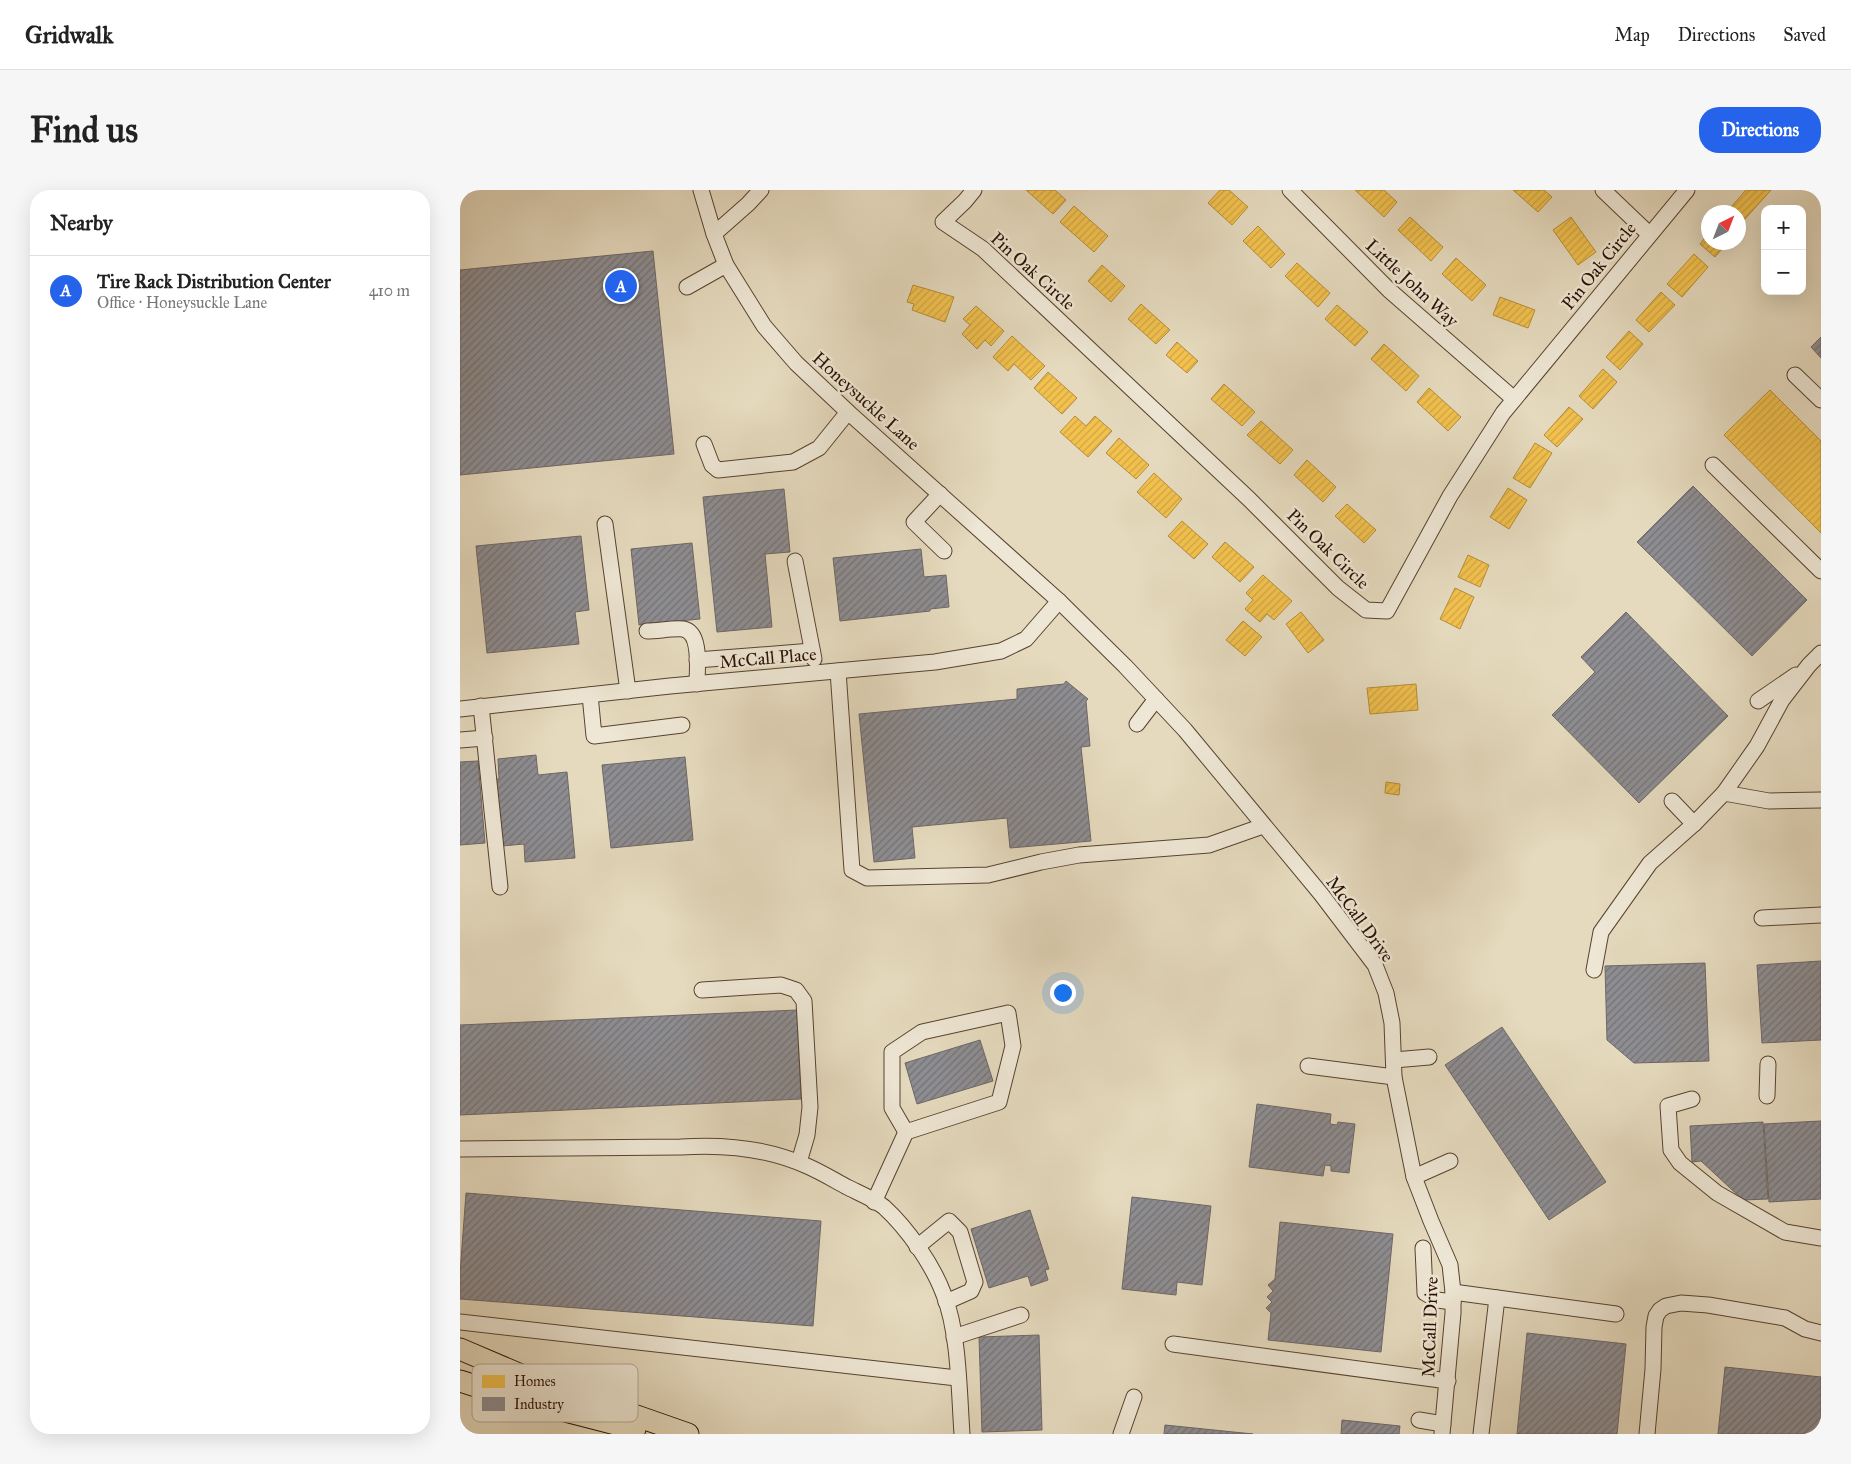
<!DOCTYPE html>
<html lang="en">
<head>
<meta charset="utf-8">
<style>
	body { margin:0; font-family:"IM FELL Great Primer",serif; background:#f6f6f6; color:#222 }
	.controls { position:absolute; right:15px; top:15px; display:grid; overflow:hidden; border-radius:10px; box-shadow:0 5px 20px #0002 }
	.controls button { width:45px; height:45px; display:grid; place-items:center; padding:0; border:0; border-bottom:1px solid #e0e0e0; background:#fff; color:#222; font:25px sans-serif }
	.compass { position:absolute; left:1241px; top:15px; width:45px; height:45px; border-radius:50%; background:#fff; box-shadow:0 5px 20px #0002; rotate:42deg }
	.you { position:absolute; left:602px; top:802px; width:18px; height:18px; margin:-12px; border:4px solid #fff; border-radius:50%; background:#1a73e8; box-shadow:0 0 0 8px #1a73e833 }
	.badge { display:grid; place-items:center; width:32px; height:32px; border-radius:50%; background:#2563eb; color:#fff; font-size:16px; font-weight:700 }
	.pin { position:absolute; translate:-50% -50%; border:2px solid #fff; box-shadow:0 1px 5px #0006 }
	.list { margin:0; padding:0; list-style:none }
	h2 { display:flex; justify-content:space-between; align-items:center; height:65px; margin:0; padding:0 20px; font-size:21px }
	h2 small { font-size:16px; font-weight:400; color:#767676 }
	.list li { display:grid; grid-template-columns:32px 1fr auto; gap:15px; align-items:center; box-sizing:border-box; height:70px; padding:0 20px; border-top:1px solid #e0e0e0 }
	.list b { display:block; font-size:19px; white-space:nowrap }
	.list p { margin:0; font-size:16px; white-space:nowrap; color:#767676 }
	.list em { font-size:16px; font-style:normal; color:#767676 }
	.map { position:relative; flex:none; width:1361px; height:1244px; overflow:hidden; border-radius:20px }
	header { display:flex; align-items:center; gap:30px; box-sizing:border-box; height:70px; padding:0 25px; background:#fff; border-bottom:1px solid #e0e0e0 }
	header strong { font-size:24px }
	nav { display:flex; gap:28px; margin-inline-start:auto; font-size:18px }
	.intro { display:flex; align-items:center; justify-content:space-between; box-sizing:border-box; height:120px; padding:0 30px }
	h1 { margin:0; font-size:35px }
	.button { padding:12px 22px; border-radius:20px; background:#2563eb; color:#fff; font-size:18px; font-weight:700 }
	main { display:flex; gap:30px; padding:0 30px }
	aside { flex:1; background:#fff; border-radius:20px; box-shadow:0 5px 20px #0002 }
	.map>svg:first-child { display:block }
	.homes { fill:url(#homes-hatch); stroke:#b58c37 }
	.industry { fill:url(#industry-hatch); stroke:#6f6766 }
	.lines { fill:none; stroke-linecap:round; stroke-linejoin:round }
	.minor-casing { stroke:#574230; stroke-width:17 }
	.highway-casing { stroke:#280f01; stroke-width:23 }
	.minor { stroke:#eee7d5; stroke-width:15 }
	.highway { stroke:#e5dabe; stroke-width:21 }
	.labels { text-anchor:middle; stroke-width:5; stroke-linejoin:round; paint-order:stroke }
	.street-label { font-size:18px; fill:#280f01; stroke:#eee7d5 }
	.key { fill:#eee7d5; stroke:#b3a695; stroke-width:1 }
	.key-label { font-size:14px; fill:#280f01 }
</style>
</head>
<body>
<header>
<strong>Gridwalk</strong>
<nav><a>Map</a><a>Directions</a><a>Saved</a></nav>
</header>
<div class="intro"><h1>Find us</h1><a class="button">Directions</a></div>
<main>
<aside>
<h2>Nearby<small></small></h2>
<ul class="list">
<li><span class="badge">A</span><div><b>Tire Rack Distribution Center</b><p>Office · Honeysuckle Lane</p></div><em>410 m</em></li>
</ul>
</aside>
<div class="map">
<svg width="1361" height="1244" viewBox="0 0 1361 1244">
	<defs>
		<pattern id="homes-hatch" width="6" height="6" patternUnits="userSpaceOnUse" patternTransform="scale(1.25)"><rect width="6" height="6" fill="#f2c14e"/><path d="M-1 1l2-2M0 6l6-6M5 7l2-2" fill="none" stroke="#d0a542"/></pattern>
		<pattern id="industry-hatch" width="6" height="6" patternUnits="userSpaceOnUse" patternTransform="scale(1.25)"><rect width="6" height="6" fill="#8d8d92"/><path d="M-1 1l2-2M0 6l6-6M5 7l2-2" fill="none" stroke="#737275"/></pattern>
	</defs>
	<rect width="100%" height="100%" fill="#e5dabe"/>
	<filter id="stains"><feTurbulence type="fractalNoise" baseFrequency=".004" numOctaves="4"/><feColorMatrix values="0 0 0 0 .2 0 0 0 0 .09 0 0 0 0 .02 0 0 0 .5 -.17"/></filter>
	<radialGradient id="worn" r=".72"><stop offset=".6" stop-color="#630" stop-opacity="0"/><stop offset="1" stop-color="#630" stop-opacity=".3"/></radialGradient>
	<g class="homes">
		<path d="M566,0H595L606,10L593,24Z"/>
		<path d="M760,0H769L788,17L772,35L748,13Z"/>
		<path d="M895,0H924L937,12L924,27Z"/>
		<path d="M1053,0H1084L1092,7L1078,22Z"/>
		<path d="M1286,0H1311L1285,29L1271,17Z"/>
		<path d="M614,16L648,46L634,62L600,32Z"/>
		<path d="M950,27L983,57L971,71L938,40Z"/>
		<path d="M1111,27L1136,62L1118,75L1093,40Z"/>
		<path d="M798,36L825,64L811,78L783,51Z"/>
		<path d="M1248,44V52H1268L1255,67L1240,54Z"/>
		<path d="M1234,64L1248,77L1222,107L1207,94Z"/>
		<path d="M996,68L1026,95L1012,111L982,84Z"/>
		<path d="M837,73L870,103L858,117L825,86Z"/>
		<path d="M642,75L665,96L651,112L628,91Z"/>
		<path d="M453,95L494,107L485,132L452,120L454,114L447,112Z"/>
		<path d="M1201,102L1215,115L1189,142L1176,130Z"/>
		<path d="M1040,107L1075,120L1068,138L1033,125Z"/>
		<path d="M681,114L710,140L696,154L668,129Z"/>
		<path d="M877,115L908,142L895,156L865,129Z"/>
		<path d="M516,116L544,141L531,156L525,150L517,159L502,144L510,135L503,129Z"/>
		<path d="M1169,141L1183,154L1160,180L1146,167Z"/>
		<path d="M552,146L585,176L571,190L554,174L548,181L533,167Z"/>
		<path d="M717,152L738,171L727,183L706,165Z"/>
		<path d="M924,154L959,186L946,201L911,169Z"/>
		<path d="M1143,179L1157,192L1133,219L1119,206Z"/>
		<path d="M588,182L617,208L602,224L574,198Z"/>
		<path d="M764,194L795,222L782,236L751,209Z"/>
		<path d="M969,198L1001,227L988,241L957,212Z"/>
		<path d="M1310,200L1361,251V343L1264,245Z"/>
		<path d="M1109,217L1123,229L1097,257L1084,245Z"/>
		<path d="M615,226L626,236L635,226L652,241L628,267L600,242Z"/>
		<path d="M801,231L833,260L820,274L787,245Z"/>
		<path d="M659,248L689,275L676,289L646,263Z"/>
		<path d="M1075,253L1092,263L1070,298L1053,288Z"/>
		<path d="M847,270L876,297L863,312L834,285Z"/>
		<path d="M694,283L722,309L706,328L677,302Z"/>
		<path d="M1048,298L1067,310L1049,339L1030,327Z"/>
		<path d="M887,314L916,340L904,353L875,326Z"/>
		<path d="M722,331L748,354L734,369L708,346Z"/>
		<path d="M765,352L794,377L780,392L752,367Z"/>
		<path d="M1008,365L1029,375L1020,397L998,387Z"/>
		<path d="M803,385L832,411L814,430L807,424L800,432L785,419L793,410L786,403Z"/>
		<path d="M995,398L1014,407L1000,439L980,429Z"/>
		<path d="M841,422L864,450L848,463L826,434Z"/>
		<path d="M783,431L802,447L785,466L766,450Z"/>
		<path d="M956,494L958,520L910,524L907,498Z"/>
		<path d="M926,592L940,594L939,605L925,603Z"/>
	</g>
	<g class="industry">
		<path d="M193,61L214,264L0,285V80Z"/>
		<path d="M1361,147V168L1351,157Z"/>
		<path d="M1233,296L1347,410L1292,466L1177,352Z"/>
		<path d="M324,299L330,362L305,364L312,437L257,442L243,307Z"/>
		<path d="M121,346L129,420L115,422L119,454L27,463L16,356Z"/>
		<path d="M232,353L240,429L179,435L171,359Z"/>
		<path d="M461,359L464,387L486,385L489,417L470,419V421L380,431L373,368Z"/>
		<path d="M1166,422L1268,526L1179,613L1092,525L1135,482L1121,467Z"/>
		<path d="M606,491L628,509L626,511L630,556L621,557L631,651L550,658L547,628L452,637L455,668L414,672L399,524L557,509V499L604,494Z"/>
		<path d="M76,565L78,585L107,582L115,668L65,672L64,654L42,656L35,589H39L38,569Z"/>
		<path d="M225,567L233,650L151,658L142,575Z"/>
		<path d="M18,571L25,653L0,655V572Z"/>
		<path d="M1361,771V850L1302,853L1297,775Z"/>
		<path d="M1245,773L1249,871L1174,873L1147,850L1145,776Z"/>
		<path d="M337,820L341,909L0,925V835Z"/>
		<path d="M1042,837L1146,992L1089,1030L985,875Z"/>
		<path d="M520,850L533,891L457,914L445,873Z"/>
		<path d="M797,914L871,924L870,934L877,935L878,932L895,934L889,983L871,981V976L865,975L863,986L789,977Z"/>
		<path d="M1361,931V1009L1309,1012L1304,934Z"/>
		<path d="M1303,932L1308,1009L1283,1010L1241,971L1232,972L1230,936Z"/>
		<path d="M6,1003L361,1031L353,1136L0,1109V1084Z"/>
		<path d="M672,1007L751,1016L742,1095L717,1092L716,1105L662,1099Z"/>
		<path d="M570,1020L589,1079L585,1080L588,1090L571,1096L568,1086L529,1098L511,1039Z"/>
		<path d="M820,1032L933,1044L921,1162L808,1150L811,1123L806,1118L812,1112L807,1107L813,1101L808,1095L815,1089Z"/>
		<path d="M1067,1143L1166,1154L1157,1244H1057Z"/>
		<path d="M579,1145L582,1240L522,1242L519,1147Z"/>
		<path d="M1265,1177L1361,1187V1244H1258Z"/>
		<path d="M882,1230L940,1236L939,1244H881Z"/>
		<path d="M705,1235L793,1244H704Z"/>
	</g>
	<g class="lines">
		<g class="minor-casing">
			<g id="minor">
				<path d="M241,0L254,44L266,75L304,136L336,173L388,222L599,411L665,476L725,540L861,704L915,775L926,803L932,833L934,887L954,987L971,1031L990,1075L993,1102V1123L982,1244"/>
				<path d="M514,0L505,11L483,32L523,59L789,309L878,398L906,420L927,421L990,306L1043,223L1227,0"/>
				<path d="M830,0L929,100L1054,209"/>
				<path d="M1143,0L1189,44"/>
				<path d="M254,44L288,14L301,0"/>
				<path d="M227,97L266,75"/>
				<path d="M1335,185L1361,210"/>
				<path d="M244,254L252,275L258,280L333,272L359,258L388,222"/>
				<path d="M1253,275L1361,381"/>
				<path d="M480,304L454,332L484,361"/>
				<path d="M145,334L168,501"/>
				<path d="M335,371L354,469"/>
				<path d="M187,441C198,441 212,438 223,439C242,442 237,480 237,494"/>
				<path d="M237,470L352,461"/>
				<path d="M378,481L392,680L407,688L528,685L581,672L619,665L749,655L803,636"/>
				<path d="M130,505L134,546L222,535"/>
				<path d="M1298,511L1336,485"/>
				<path d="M21,516L40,697"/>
				<path d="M0,519L210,496L475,472L541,461L566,449L599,411"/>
				<path d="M677,534L696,509"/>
				<path d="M0,550L25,548"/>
				<path d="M1264,603L1309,611L1361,610"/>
				<path d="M1212,611L1234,634"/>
				<path d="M1302,728L1361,725"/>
				<path d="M1134,780L1141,742L1190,673L1234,634L1264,603L1297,556L1322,510L1349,475L1361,463"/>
				<path d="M242,800L321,795L336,800L344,811L350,917L347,945L339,972"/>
				<path d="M934,870L969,867"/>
				<path d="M848,876L934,887"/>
				<path d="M1307,906L1308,874"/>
				<path d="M1232,909L1208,916L1211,960L1220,973L1257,1003L1325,1042L1361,1048"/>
				<path d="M0,959L221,957C265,954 307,958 347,976C361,982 374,990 387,997C399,1003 414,1009 424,1017C448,1039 473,1075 484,1105C499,1143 499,1202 502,1244"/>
				<path d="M954,987L990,971"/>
				<path d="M414,1012L446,942L539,912L553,856L548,823L462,842L432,862V918L446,942"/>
				<path d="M457,1057L489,1031L500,1042L515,1092L511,1101L486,1112"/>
				<path d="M963,1058L965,1103L977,1110L993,1112"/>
				<path d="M993,1102L1156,1124"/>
				<path d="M0,1132L497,1188"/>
				<path d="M494,1147L561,1125"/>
				<path d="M713,1154L988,1191"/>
				<path d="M959,1230L983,1234"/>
				<path d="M661,1244L674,1207"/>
				<path d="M1021,1244L1037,1108"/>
				<path d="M1187,1244L1193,1179L1194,1137L1196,1126L1200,1120L1206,1116L1221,1113L1248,1115L1325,1128L1345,1139L1361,1143"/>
			</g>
		</g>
		<g class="highway-casing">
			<g id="highway">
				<path d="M0,1159L68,1188L228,1244"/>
				<path d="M0,1191L47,1206L175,1239"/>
			</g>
		</g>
		<use href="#minor" class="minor"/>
		<use href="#highway" class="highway"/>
	</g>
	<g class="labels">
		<g class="street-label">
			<text transform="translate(1139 76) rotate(-51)" y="6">Pin Oak Circle</text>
			<text transform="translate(573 81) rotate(42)" y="6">Pin Oak Circle</text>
			<text transform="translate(952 93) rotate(43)" y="6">Little John Way</text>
			<text transform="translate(406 211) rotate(42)" y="6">Honeysuckle Lane</text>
			<text transform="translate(868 359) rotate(44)" y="6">Pin Oak Circle</text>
			<text transform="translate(308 468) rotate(-5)" y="6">McCall Place</text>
			<text transform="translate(900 729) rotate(54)" y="6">McCall Drive</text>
			<text transform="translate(970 1137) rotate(-88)" y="6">McCall Drive</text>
		</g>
	</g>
	<rect x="12" y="1174" width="166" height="58" rx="8" class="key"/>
	<rect x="22" y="1185" width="23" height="13" fill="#f2c14e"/>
	<rect x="22" y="1207" width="23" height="14" fill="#8d8d92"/>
	<g class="key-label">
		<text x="54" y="1196">Homes</text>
		<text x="54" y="1219">Industry</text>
	</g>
	<rect width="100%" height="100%" filter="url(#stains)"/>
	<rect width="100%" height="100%" fill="url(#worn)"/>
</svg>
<div class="controls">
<button>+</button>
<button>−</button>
</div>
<svg class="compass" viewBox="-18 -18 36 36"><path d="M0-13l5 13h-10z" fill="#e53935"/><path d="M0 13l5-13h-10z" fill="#767676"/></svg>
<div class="you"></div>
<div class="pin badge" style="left:161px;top:96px">A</div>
</div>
</main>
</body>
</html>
